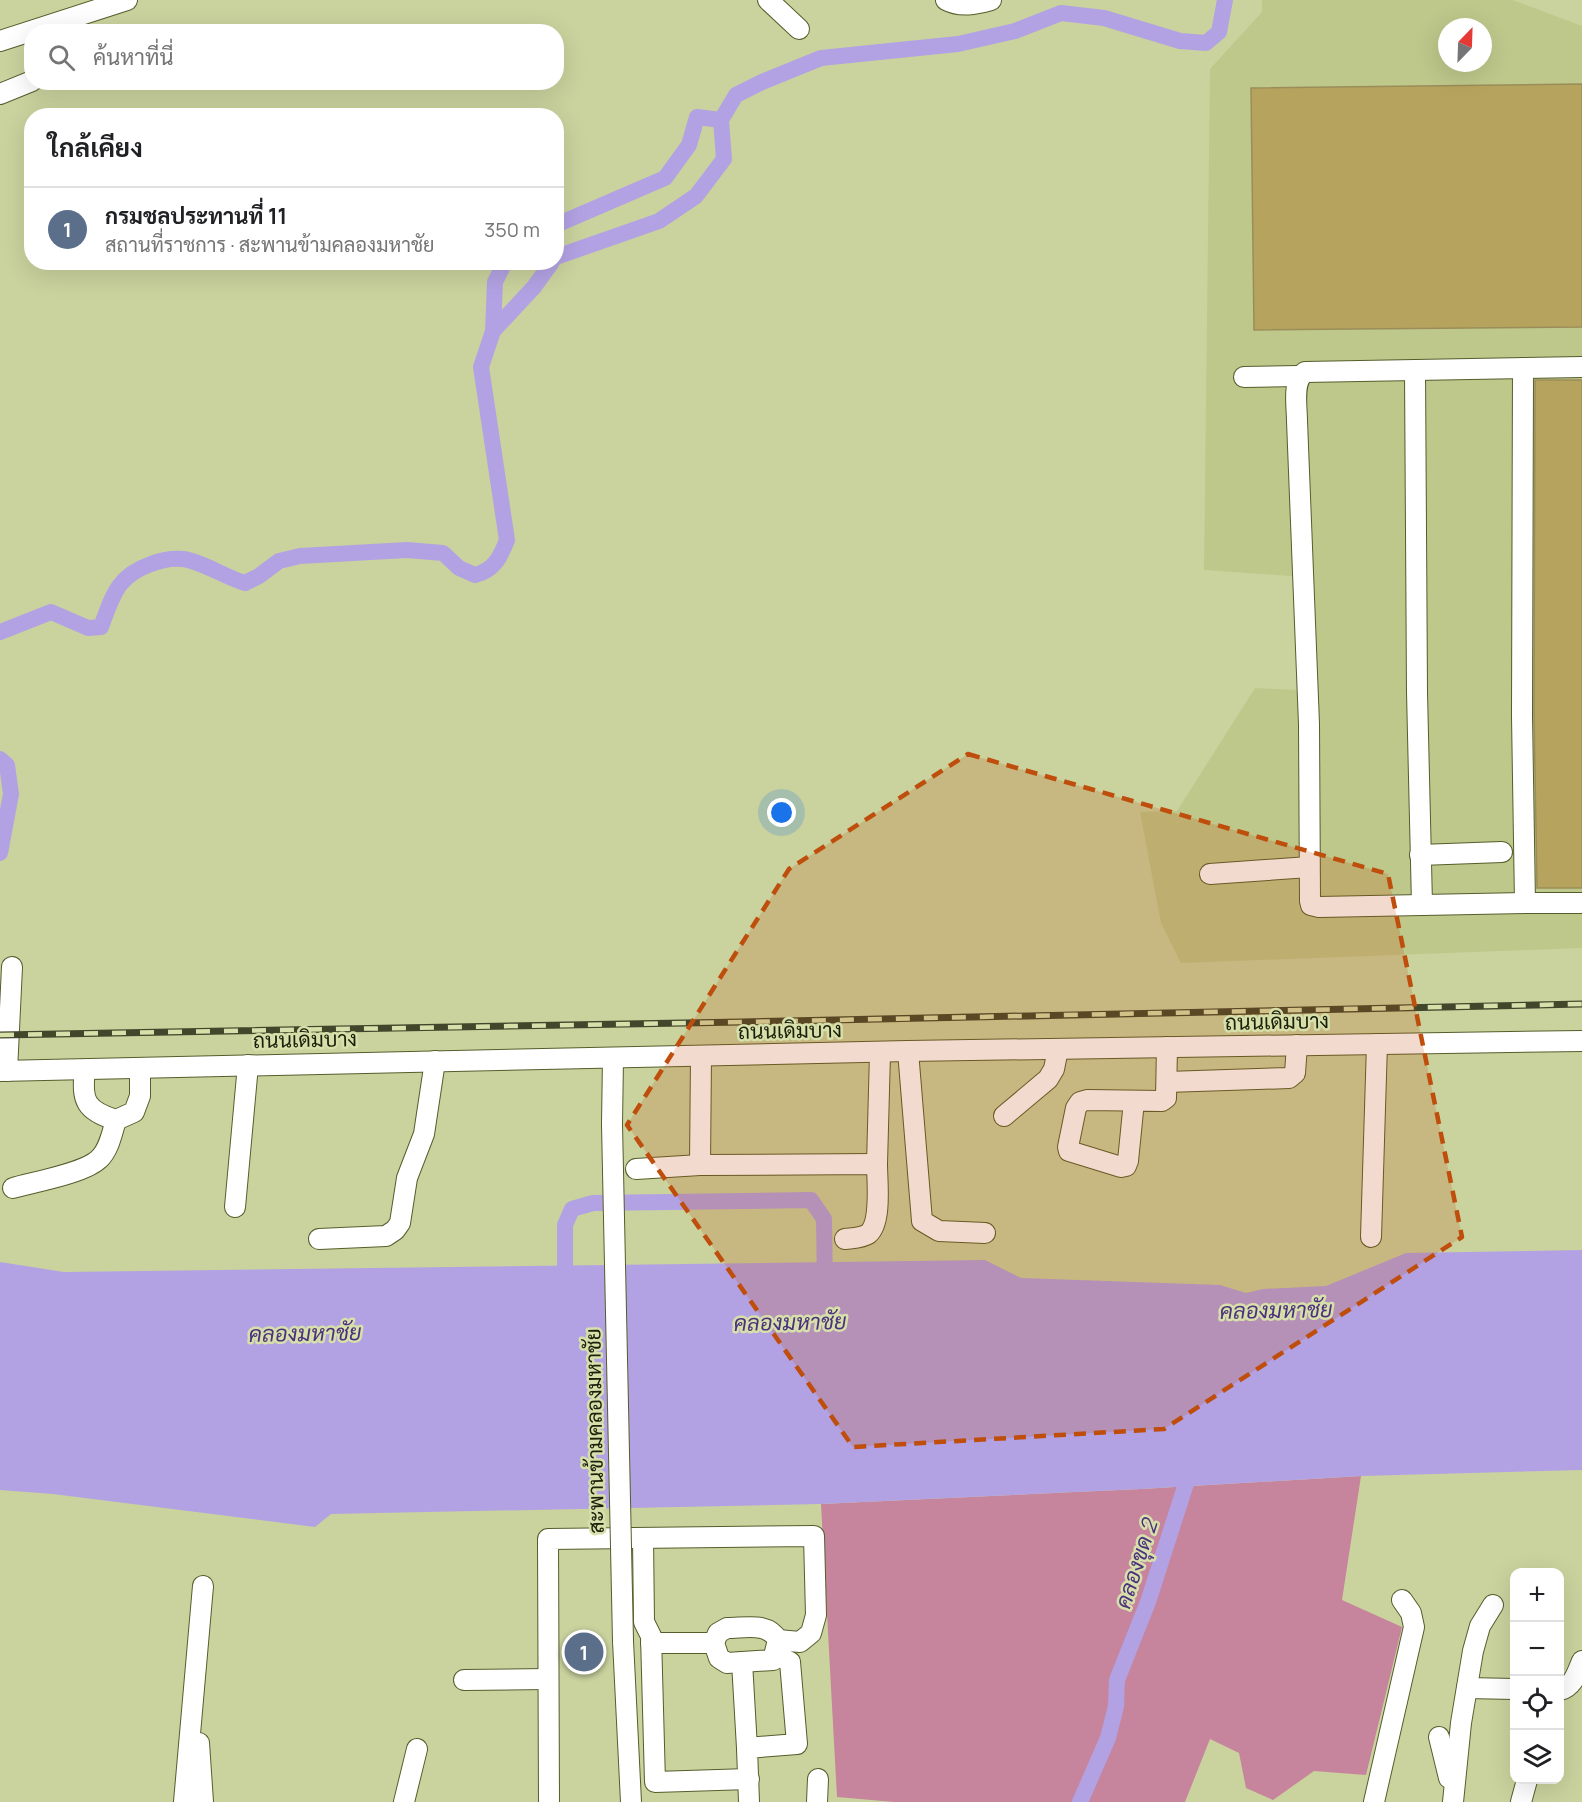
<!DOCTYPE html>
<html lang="th">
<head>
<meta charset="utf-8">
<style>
	body { margin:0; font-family:Manrope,Sarabun,sans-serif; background:#f6f6f6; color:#202124 }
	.controls { position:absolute; right:18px; bottom:18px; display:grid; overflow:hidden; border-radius:12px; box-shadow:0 6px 24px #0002 }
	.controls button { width:54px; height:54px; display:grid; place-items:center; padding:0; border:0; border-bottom:2px solid #e0e0e0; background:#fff; color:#202124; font:30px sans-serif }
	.compass { position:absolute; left:1438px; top:18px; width:54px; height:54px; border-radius:50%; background:#fff; box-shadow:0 6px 24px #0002; rotate:23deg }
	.you { position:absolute; left:782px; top:813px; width:21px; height:21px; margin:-15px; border:4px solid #fff; border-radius:50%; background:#1a73e8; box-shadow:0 0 0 9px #1a73e833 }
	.badge { display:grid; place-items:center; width:39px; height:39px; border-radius:50%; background:#d93025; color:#fff; font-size:20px; font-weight:700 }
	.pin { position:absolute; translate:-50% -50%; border:3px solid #fff; box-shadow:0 2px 6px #0006 }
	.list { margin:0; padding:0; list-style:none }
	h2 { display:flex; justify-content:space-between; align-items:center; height:78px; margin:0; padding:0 24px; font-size:26px }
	h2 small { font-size:20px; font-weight:400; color:#757577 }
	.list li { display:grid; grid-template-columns:39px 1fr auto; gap:18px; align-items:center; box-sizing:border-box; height:84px; padding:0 24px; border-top:2px solid #e0e0e0 }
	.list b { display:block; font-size:22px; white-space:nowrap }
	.list p { margin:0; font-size:20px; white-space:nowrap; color:#757577 }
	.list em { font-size:20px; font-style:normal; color:#757577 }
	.icon { flex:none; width:33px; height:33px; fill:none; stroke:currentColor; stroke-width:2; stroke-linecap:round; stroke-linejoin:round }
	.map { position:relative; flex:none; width:1582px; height:1802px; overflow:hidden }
	.search { position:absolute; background:#fff; box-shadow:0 6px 24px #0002; left:24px; top:24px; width:540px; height:66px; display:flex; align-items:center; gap:15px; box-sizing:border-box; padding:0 21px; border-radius:24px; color:#757577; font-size:22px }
	.panel { position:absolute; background:#fff; box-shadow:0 6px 24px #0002; left:24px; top:108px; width:540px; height:162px; border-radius:24px }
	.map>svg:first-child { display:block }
	.built { fill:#bec88b; fill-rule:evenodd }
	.green { fill:#c6849d }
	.water { fill:#b3a2e3 }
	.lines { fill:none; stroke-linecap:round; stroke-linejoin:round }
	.canal { stroke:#b3a2e3; stroke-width:16 }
	.building { fill:#b6a45e; stroke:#9a8d59; stroke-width:1.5 }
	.minor-casing { stroke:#565d2c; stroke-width:22 }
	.minor { stroke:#fff; stroke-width:20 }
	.rail-casing { stroke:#42472b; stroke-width:7 }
	.rail { stroke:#d7e0aa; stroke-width:4.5; stroke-dasharray:14; stroke-linecap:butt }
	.minor-bridge-casing { stroke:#565d2c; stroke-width:22; stroke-linecap:butt }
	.minor-bridge { stroke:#fff; stroke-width:20 }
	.marked { fill:#bf4d0c; fill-opacity:0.2; stroke:#bf4d0c; stroke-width:4.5; stroke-dasharray:12 8; stroke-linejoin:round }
	.labels { text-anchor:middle; stroke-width:5; stroke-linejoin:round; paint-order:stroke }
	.street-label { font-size:21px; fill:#1c1f0a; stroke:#d7e0aa }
	.water-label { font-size:22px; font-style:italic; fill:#4c327e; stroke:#d7e0aa }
</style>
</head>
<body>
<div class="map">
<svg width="1582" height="1802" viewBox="0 0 1582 1802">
	<rect width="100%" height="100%" fill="#cad39e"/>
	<path class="built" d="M1262,0H1513L1582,26V948L1181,963L1161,923L1140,812L1177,811L1255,688L1298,690L1304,577L1204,570L1210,69L1262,12ZM1447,27H1483V63H1447Z"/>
	<path class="green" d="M1361,1476L1342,1600L1402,1627L1366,1775L1314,1771L1273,1800L1246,1788L1239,1753L1210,1739L1185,1802H894L837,1797L821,1504L1141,1489Z"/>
	<path class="water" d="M1582,1250V1470L1361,1476L1141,1489L821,1504L331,1514L315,1527L53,1494L0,1490V1262L64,1272L985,1260L1021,1278L1220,1285L1246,1293L1263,1289L1326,1286L1406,1253Z"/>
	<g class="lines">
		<g class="canal">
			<path d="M556,225L665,178L689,145L697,117L721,120"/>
			<path d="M556,257L659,221L696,196L724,159L721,120L736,95L762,82L821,58L958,44L1015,31L1061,13L1104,18L1180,41L1206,43L1219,32L1225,0"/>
			<path d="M493,331L534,287L552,262"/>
			<path d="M0,632L51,612L88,628L101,627C113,595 117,576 151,564C161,560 173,558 183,559C204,562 224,577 245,583L259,576L279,561L300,556L407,550L443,553L459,568L475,575C494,570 500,558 507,540L481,367L493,331L495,282L505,262"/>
			<path d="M0,759L7,765L11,794L0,853"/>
			<path d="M565,1286V1225L572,1209L593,1203L811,1200L824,1219L825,1285"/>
			<path d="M1080,1802L1108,1738L1116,1706L1117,1680L1148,1602L1192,1465"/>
		</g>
	</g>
	<g class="building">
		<path d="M1582,84V327L1254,330L1251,88Z"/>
		<path d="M1535,380H1582V888H1537L1534,713Z"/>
	</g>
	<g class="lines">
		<g class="minor-casing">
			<g id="minor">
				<path d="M768,0L799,29"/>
				<path d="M946,0C961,8 976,4 991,0"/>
				<path d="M0,41L127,0"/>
				<path d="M0,94L32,81"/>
				<path d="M1523,368L1522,716L1525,903H1582"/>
				<path d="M1415,370L1417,692L1422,905"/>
				<path d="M1244,377L1299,376"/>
				<path d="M1420,855L1502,852"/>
				<path d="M1210,874L1309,867"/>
				<path d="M1525,903L1319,907L1311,905L1310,901L1309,724L1297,421C1297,406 1292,381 1305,372L1582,367"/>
				<path d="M908,1051L922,1221L939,1231L985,1233"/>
				<path d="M85,1070C81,1101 86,1111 116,1120L134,1112L140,1096V1068"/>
				<path d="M0,1071L908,1051L1582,1041"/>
				<path d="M7,1071L12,967"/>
				<path d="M1167,1082L1289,1078L1295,1073L1297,1045"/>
				<path d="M1134,1101L1128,1161L1126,1166L1121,1167L1069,1151L1068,1147L1076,1108L1080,1102L1087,1100L1162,1101L1166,1098L1167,1047"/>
				<path d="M1004,1116L1048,1079L1054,1069L1058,1049"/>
				<path d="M612,1124L613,1059"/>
				<path d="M877,1164L880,1053"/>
				<path d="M700,1165L701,1056"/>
				<path d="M636,1169L700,1165L877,1164C877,1181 882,1223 868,1234C862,1238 853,1238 845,1239"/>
				<path d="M13,1188C34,1182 85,1173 99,1159C109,1150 112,1133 116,1120"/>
				<path d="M235,1207L248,1065"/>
				<path d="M1371,1237L1377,1044"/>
				<path d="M319,1239L386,1236L395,1230L400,1223L407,1178L424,1134L435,1061"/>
				<path d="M643,1538L644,1622L651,1636L655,1782L749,1779"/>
				<path d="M727,1628C746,1628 768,1622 778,1640L773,1660L727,1663L719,1658L714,1643L718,1633Z"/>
				<path d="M623,1641L631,1802"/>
				<path d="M651,1643H714"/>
				<path d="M742,1662L747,1748"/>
				<path d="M464,1680L548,1679"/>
				<path d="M1467,1688L1514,1689"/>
				<path d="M1560,1690C1573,1687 1577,1673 1582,1661"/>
				<path d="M1439,1737L1449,1778L1455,1780"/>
				<path d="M199,1743L203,1802"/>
				<path d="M184,1802L203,1586"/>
				<path d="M404,1802L417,1749"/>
				<path d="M549,1802L548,1539L814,1536L816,1615L811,1633L800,1642L778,1640"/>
				<path d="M749,1802L747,1748L797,1744L790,1662L775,1654"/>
				<path d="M817,1802L818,1779"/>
				<path d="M1374,1802L1414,1627L1411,1613L1402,1600"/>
				<path d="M1453,1802L1461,1723L1473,1651L1480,1626L1493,1605"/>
				<path d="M1521,1802L1527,1780"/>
			</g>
		</g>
		<use href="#minor" class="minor"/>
		<g class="rail-casing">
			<path id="rail" d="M0,1035L742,1022L1582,1004"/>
		</g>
		<use href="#rail" class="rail"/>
		<g class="minor-bridge-casing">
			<path id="minor-bridge" d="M612,1124L623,1641"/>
		</g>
		<use href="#minor-bridge" class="minor-bridge"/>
	</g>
	<path class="marked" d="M968,754L1388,874L1462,1237L1164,1429L853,1447L627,1125L789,869Z"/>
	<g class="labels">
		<g class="street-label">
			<text transform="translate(1277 1022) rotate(-1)" y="7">ถนนเดิมบาง</text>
			<text transform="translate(790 1031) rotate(-1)" y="7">ถนนเดิมบาง</text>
			<text transform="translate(305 1040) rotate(-1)" y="7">ถนนเดิมบาง</text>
			<text transform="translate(595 1431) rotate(-91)" y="7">สะพานข้ามคลองมหาชัย</text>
		</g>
		<g class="water-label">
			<text transform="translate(1276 1310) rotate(-1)" y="8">คลองมหาชัย</text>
			<text transform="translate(790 1322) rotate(-1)" y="8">คลองมหาชัย</text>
			<text transform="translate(305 1333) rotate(-1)" y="8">คลองมหาชัย</text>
			<text transform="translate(1136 1564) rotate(-72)" y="8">คลองขุด 2</text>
		</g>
	</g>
</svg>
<div class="controls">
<button>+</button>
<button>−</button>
<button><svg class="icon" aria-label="locate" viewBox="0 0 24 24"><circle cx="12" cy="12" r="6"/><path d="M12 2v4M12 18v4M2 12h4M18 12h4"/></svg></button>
<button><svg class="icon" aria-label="layers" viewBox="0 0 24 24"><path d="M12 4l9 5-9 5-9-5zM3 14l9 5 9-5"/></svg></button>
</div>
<svg class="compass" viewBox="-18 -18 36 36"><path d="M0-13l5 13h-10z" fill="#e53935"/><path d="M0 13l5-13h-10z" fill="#757577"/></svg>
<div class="you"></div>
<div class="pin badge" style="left:584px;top:1652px;background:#5c6f8a">1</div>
<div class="search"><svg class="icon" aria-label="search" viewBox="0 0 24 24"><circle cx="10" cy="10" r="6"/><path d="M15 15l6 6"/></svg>ค้นหาที่นี่</div>
<section class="panel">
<h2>ใกล้เคียง<small></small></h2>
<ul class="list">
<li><span class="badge" style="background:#5c6f8a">1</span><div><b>กรมชลประทานที่ 11</b><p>สถานที่ราชการ · สะพานข้ามคลองมหาชัย</p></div><em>350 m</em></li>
</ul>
</section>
</div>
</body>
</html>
